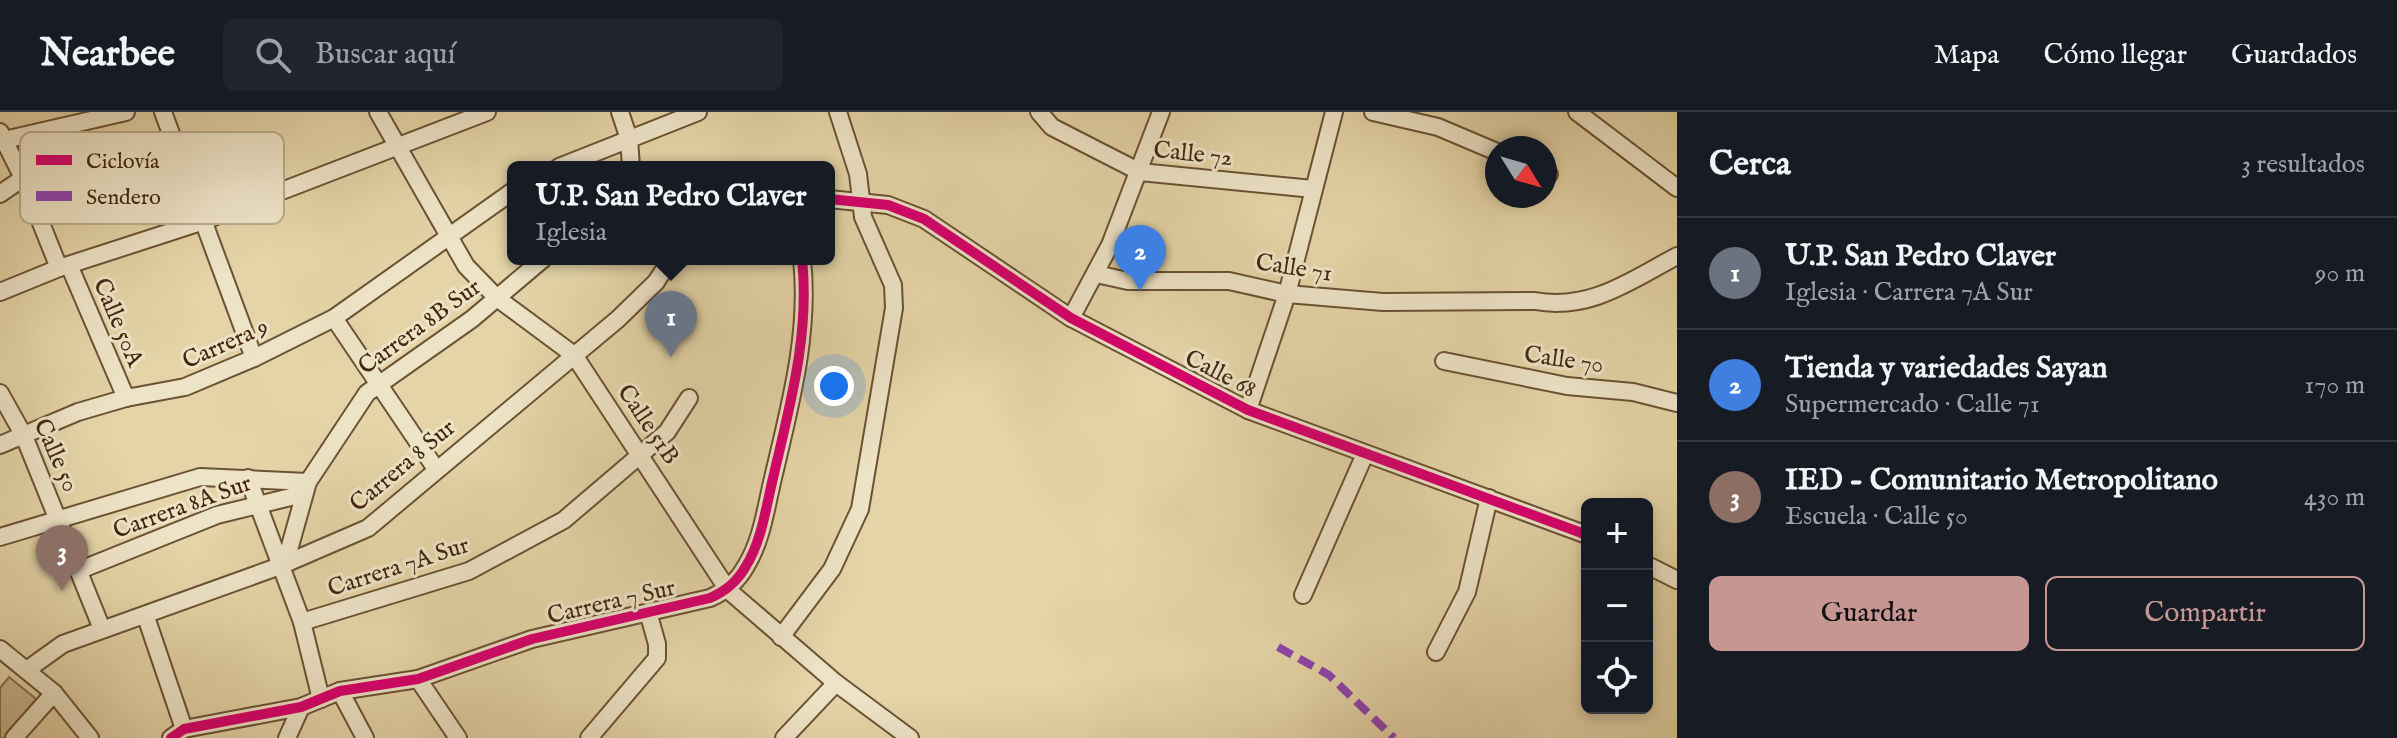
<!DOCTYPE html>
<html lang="es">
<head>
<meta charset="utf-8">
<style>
	body { margin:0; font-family:"IM FELL English",serif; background:#20242c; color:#f1f3f6 }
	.controls { position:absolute; right:24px; bottom:24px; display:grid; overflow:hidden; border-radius:12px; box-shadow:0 4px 12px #0003 }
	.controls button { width:72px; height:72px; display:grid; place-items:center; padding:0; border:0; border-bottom:2px solid #363941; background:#171b24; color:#f1f3f6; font:40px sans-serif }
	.compass { position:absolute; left:1485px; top:24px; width:72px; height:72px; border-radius:50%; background:#171b24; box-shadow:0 4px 12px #0003; rotate:127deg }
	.you { position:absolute; left:834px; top:274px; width:28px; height:28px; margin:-20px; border:6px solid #fff; border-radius:50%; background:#1a73e8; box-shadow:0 0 0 12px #1a73e833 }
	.badge { display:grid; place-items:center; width:52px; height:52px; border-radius:50%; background:#c59692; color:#fff; font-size:26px; font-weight:700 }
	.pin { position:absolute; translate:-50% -66px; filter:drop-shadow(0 2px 4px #0008) }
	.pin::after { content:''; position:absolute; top:42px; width:28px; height:24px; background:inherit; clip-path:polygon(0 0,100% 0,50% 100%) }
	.popup { position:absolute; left:507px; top:49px; width:328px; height:104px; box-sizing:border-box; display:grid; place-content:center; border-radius:12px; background:#171b24; filter:drop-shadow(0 2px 6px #0005); font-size:26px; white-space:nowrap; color:#9ea1a6 }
	.popup b { font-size:30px; color:#f1f3f6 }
	.popup::after { content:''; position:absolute; left:50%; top:100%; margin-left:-16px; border:16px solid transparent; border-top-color:#171b24 }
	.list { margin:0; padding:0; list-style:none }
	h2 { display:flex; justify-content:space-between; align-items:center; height:104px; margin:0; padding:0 32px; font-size:34px }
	h2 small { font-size:26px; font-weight:400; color:#9ea1a6 }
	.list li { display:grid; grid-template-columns:52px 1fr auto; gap:24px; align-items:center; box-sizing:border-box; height:112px; padding:0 32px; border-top:2px solid #363941 }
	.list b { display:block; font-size:30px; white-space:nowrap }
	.list p { margin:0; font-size:26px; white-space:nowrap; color:#9ea1a6 }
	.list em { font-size:26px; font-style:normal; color:#9ea1a6 }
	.actions { display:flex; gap:16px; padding:24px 32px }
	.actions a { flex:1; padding:18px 0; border:2px solid #c59692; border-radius:12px; text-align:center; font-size:28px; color:#c59692 }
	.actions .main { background:#c59692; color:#111 }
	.icon { flex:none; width:44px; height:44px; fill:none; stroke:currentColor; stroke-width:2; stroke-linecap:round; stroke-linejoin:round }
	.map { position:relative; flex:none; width:1677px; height:626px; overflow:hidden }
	header { display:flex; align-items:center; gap:48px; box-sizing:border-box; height:112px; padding:0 40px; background:#171b24; border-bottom:2px solid #363941 }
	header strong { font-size:38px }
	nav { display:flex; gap:44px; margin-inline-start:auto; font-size:28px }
	.search { width:560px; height:72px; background:#20242c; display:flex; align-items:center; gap:20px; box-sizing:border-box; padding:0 28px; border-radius:12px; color:#9ea1a6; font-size:30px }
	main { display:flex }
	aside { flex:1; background:#171b24 }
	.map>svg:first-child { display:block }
	.green { fill:#c9b78d; stroke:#866f4d; stroke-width:2 }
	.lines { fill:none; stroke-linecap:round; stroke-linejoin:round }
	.minor-casing { stroke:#6b5234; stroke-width:20 }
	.minor { stroke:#ede3c6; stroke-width:16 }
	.quiet { stroke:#8e44ad; stroke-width:8; stroke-dasharray:16 8; stroke-linecap:butt }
	.cycleway-casing { stroke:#ede3c6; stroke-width:15 }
	.cycleway { stroke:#d6006c; stroke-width:10 }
	.labels { text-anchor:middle; stroke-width:6; stroke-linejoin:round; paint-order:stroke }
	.street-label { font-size:24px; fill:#43270d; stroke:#ede3c6 }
	.key { fill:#ede3c6; stroke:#baab8e; stroke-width:2 }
	.key-label { font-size:22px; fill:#43270d }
</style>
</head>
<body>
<header>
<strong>Nearbee</strong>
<div class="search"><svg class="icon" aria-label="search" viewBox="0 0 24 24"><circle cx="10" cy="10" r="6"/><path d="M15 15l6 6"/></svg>Buscar aquí</div>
<nav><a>Mapa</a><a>Cómo llegar</a><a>Guardados</a></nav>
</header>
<main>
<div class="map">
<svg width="1677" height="626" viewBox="0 0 1677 626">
	<rect width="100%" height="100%" fill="#e4d4a7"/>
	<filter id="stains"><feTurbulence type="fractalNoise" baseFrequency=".0025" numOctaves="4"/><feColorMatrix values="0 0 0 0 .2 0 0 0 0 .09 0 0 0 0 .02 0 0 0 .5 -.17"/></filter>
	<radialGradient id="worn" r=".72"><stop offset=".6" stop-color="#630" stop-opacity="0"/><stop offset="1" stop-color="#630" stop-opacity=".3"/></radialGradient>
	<path class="green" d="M9,565L36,587L5,626H0V576Z"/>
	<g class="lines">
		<g class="minor-casing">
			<g id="minor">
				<path d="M163,0L254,246"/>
				<path d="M378,0L466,154L497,186L574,243L728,478L836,571L910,626"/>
				<path d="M620,0L629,27L631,55"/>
				<path d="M1039,0L1052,15L1140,60L1313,77"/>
				<path d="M1373,0L1438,15L1497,40"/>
				<path d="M1577,0L1677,76"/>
				<path d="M0,20L23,66L59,156"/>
				<path d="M0,29L126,0"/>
				<path d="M559,55L698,0"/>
				<path d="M1545,60L1549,62"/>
				<path d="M0,82L23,66"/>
				<path d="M829,87L888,93L924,107L1071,206L1248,298L1587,423"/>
				<path d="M69,153L126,286"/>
				<path d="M1096,162L1128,169H1229L1287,182L1383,190L1535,189C1590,199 1630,169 1677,144"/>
				<path d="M0,180L59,156L201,110L487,0"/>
				<path d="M334,206L436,357"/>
				<path d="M1071,206L1110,133L1161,0"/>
				<path d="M1444,249L1567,274L1633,280L1677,291"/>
				<path d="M0,281L24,324L102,517"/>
				<path d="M1248,298L1287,182L1334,0"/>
				<path d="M0,333L78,300L126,286L185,275L254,246L334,206L513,79"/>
				<path d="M248,366L302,510L321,587"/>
				<path d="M0,425L200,365L308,370"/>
				<path d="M285,452L308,370L367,281L472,207L543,147"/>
				<path d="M1647,453L1677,468"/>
				<path d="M80,458L217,403L303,382"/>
				<path d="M1303,483L1365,342"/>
				<path d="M146,505L184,617"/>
				<path d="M302,510L469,459L564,408L667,320L689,286"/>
				<path d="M781,525L832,457L860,397L894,196L893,173L863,105L858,62L838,0"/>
				<path d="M0,537L54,581L90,626"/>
				<path d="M1436,540L1467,480L1489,386"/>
				<path d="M28,557L63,532L280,454L368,416L618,207L656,170L671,147"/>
				<path d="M418,567L458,626"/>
				<path d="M340,579L365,626"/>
				<path d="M14,626L54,581"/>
				<path d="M171,626L184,617L301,595L340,579L418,567L532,527L710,486C726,479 737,470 746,454C762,428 766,395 773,366C790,293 810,222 802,147"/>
				<path d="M287,626L301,595"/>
				<path d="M589,626L657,546V532L648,500"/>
				<path d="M784,626L836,571"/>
			</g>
		</g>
		<use href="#minor" class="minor"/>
		<path class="quiet" d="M1278,535L1329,563L1394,626"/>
		<g class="cycleway-casing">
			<g id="cycleway">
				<path d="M829,87L888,93L924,107L1071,206L1248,298L1587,423"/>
				<path d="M171,626L184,617L301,595L340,579L418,567L532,527L710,486C726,479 737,470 746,454C762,428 766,395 773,366C790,293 810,222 802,147"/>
			</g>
		</g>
		<use href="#cycleway" class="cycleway"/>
	</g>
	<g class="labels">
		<g class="street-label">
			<text transform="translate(1193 41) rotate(6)" y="8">Calle 72</text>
			<text transform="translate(1294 155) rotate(9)" y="8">Calle 71</text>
			<text transform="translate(119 210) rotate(67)" y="8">Calle 50A</text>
			<text transform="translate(419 214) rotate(-36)" y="8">Carrera 8B Sur</text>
			<text transform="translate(225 231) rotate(-24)" y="8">Carrera 9</text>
			<text transform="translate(1564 247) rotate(8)" y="8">Calle 70</text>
			<text transform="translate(1221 261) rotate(27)" y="8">Calle 68</text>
			<text transform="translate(649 312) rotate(56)" y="8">Calle 51B</text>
			<text transform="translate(57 343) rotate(66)" y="8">Calle 50</text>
			<text transform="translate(402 353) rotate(-40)" y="8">Carrera 8 Sur</text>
			<text transform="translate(182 394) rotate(-20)" y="8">Carrera 8A Sur</text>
			<text transform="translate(398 454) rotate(-18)" y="8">Carrera 7A Sur</text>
			<text transform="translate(611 489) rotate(-13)" y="8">Carrera 7 Sur</text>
		</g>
	</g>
	<rect x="20" y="20" width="264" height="92" rx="12" class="key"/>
	<rect x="36" y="43" width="36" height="10" fill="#d6006c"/>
	<rect x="36" y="79" width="36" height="10" fill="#8e44ad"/>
	<g class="key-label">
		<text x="86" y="56">Ciclovía</text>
		<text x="86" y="92">Sendero</text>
	</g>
	<rect width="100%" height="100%" filter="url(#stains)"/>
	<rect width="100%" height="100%" fill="url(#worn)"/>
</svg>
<div class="controls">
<button>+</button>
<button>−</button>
<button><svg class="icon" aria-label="locate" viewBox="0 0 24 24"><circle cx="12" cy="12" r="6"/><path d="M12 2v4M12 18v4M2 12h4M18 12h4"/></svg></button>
</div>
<svg class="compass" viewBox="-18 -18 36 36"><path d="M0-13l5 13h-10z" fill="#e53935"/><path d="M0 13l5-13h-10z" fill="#9ea1a6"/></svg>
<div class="you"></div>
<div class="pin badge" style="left:671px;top:245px;background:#6b7280">1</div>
<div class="popup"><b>U.P. San Pedro Claver</b>Iglesia</div>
<div class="pin badge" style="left:1140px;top:179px;background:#3f7fe0">2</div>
<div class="pin badge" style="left:62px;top:479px;background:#8d6e63">3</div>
</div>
<aside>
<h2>Cerca<small>3 resultados</small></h2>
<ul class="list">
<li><span class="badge" style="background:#6b7280">1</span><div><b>U.P. San Pedro Claver</b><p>Iglesia · Carrera 7A Sur</p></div><em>90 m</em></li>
<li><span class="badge" style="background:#3f7fe0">2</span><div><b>Tienda y variedades Sayan</b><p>Supermercado · Calle 71</p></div><em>170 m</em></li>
<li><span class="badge" style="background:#8d6e63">3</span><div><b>IED - Comunitario Metropolitano</b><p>Escuela · Calle 50</p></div><em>430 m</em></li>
</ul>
<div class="actions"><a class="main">Guardar</a><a>Compartir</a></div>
</aside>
</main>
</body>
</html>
